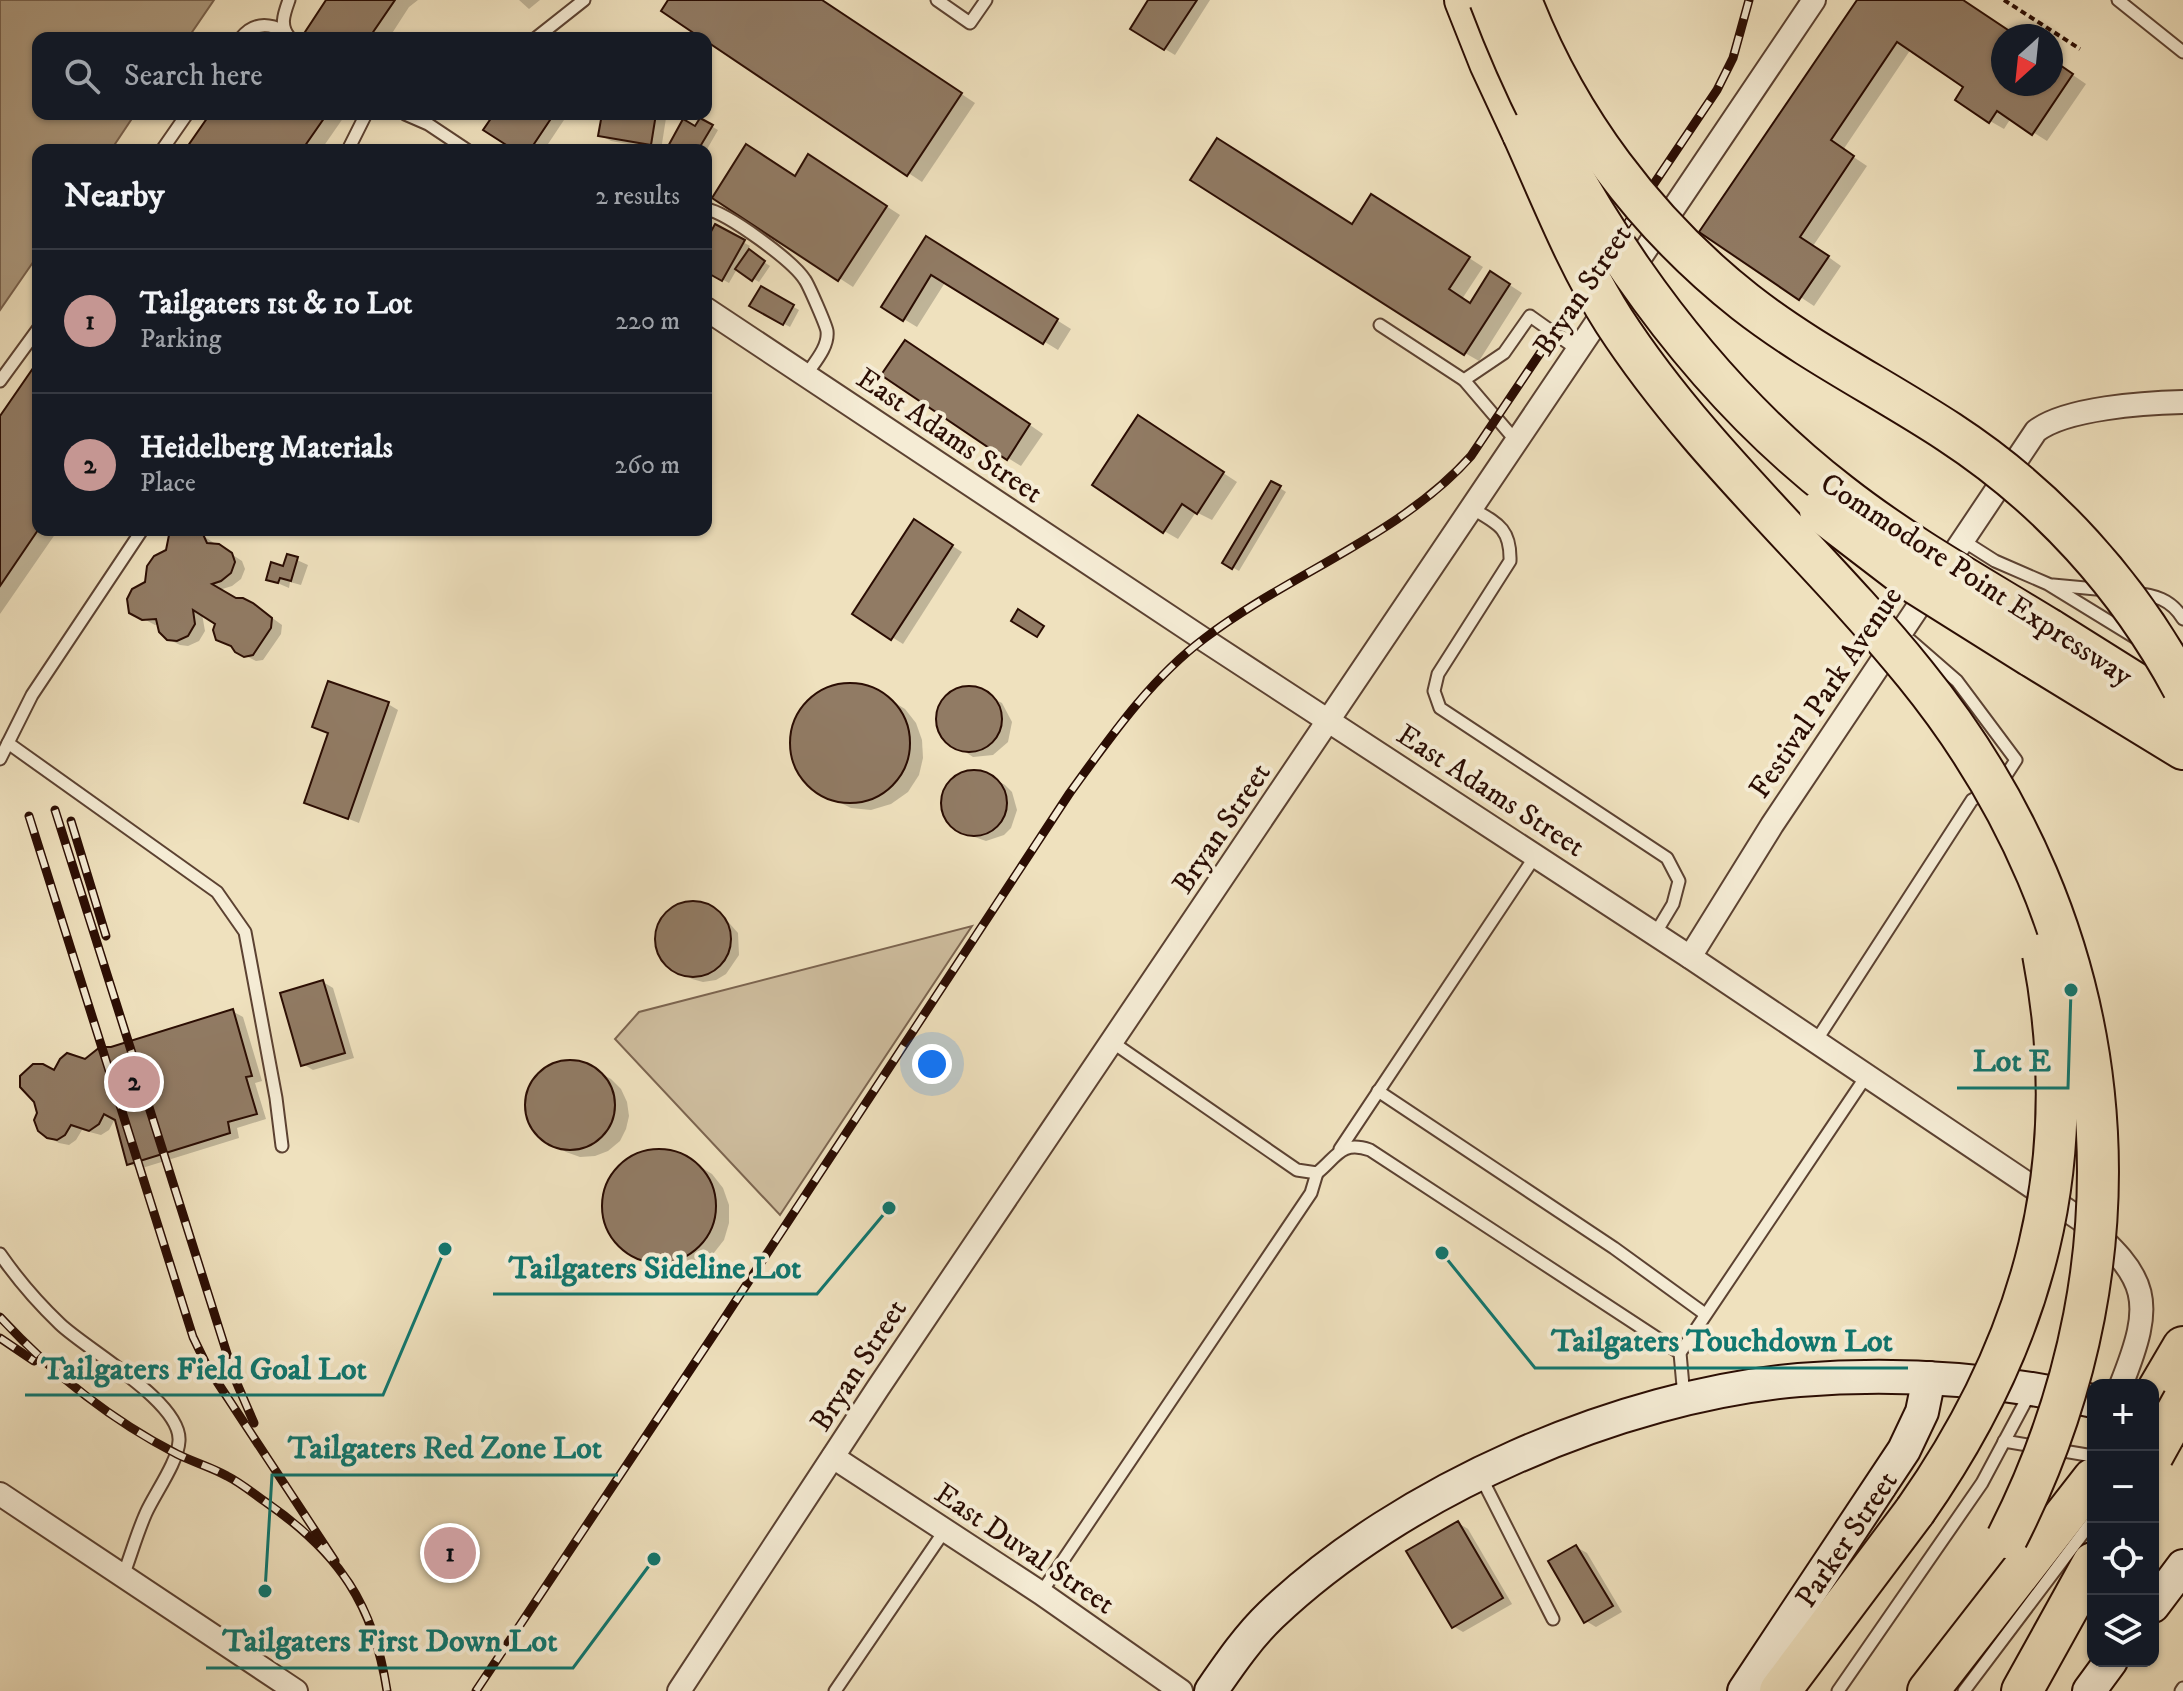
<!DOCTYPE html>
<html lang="en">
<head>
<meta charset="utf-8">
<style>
	body { margin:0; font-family:"IM FELL DW Pica",serif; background:#242831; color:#f1f3f6 }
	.controls { position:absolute; right:24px; bottom:24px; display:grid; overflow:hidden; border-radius:16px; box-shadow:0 2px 6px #0004 }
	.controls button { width:72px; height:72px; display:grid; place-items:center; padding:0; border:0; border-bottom:2px solid #363941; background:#171b24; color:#f1f3f6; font:40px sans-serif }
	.compass { position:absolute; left:1991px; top:24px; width:72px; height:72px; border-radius:50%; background:#171b24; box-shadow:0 2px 6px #0004; rotate:207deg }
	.you { position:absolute; left:932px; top:1064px; width:28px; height:28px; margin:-20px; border:6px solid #fff; border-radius:50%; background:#1a73e8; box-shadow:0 0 0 12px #1a73e833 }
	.badge { display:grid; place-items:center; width:52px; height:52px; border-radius:50%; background:#c59692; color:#111; font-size:26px; font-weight:700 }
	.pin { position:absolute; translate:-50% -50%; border:4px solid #fff; box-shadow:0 2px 8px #0006 }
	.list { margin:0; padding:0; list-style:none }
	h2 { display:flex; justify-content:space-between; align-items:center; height:104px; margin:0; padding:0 32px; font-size:34px }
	h2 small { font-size:26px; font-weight:400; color:#9ea1a6 }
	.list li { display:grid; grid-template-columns:52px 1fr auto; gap:24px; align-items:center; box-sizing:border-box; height:144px; padding:0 32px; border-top:2px solid #363941 }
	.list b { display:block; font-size:30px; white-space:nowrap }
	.list p { margin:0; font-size:26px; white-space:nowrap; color:#9ea1a6 }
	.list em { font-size:26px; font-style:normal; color:#9ea1a6 }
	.icon { flex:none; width:44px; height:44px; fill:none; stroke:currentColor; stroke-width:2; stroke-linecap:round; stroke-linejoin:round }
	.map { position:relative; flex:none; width:2183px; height:1691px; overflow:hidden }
	.search { position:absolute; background:#171b24; box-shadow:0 2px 6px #0004; left:32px; top:32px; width:680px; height:88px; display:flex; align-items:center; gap:20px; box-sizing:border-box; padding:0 28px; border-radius:16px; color:#9ea1a6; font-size:30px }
	.panel { position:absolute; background:#171b24; box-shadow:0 2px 6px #0004; left:32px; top:144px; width:680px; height:392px; border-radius:16px }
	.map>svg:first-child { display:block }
	.green { fill:#cebd9e; stroke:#7c6550; stroke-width:2 }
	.water { fill:#ac997e; stroke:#78614d; stroke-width:2 }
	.shadow { fill:#0003 }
	.building { fill:#917b64; stroke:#2b0d03; stroke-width:2 }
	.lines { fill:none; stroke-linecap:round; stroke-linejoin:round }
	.lane-casing { stroke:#5c4232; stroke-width:15 }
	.street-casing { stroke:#5c4232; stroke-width:26 }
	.secondary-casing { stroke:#2b0d03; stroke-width:36 }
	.highway-casing { stroke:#2b0d03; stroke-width:44 }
	.path { stroke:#2b0d03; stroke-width:4; stroke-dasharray:6 4; stroke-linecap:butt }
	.lane { stroke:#f5ecd5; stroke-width:11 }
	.street { stroke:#f5ecd5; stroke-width:22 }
	.secondary { stroke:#f5ecd5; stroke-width:32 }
	.highway { stroke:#efe1be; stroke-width:40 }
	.rail-casing { stroke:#2b0d03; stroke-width:9 }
	.rail { stroke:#f5ecd5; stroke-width:6; stroke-dasharray:18; stroke-linecap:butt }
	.highway-bridge-casing { stroke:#2b0d03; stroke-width:44; stroke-linecap:butt }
	.highway-bridge { stroke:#efe1be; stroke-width:40 }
	.labels { text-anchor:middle; stroke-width:8; stroke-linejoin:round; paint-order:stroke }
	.street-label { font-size:30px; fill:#2b0d03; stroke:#f5ecd5 }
	.leader { fill:none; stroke:#0f766e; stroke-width:3 }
	.callout-dot { fill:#0f766e; stroke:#f5ecd5; stroke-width:3 }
	.callout-label { font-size:32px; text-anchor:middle; font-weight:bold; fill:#0f766e; stroke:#f5ecd5; stroke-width:8; stroke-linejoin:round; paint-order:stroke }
</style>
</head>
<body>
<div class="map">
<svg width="2183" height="1691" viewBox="0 0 2183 1691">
	<rect width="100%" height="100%" fill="#efe1be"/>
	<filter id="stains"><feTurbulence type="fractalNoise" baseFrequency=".0025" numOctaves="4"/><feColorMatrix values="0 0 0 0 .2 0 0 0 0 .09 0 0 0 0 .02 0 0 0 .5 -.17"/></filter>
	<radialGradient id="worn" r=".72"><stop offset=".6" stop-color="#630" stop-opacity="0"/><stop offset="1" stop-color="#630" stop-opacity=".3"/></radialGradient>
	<path class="green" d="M972,926L780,1215L615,1039L639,1012Z"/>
	<path class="water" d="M0,0H214L188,38H38V114H135L111,150H38V255L0,310Z"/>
	<g class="shadow">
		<path d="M329,0H418L409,7L389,38H317Z"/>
		<path d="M519,0H540L529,9Z"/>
		<path d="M670,0H821L975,103L922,182L705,38Z"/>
		<path d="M1151,0H1210L1175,55L1165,49Z"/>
		<path d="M1859,0H1962L2015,36H2003V84H2051V60L2086,84L2047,141L2011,118L2004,129L1990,121L1966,86L1911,49L1843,150L1867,166L1813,246L1841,266L1814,306L1702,232Z"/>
		<path d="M213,114H346L321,150H188Z"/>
		<path d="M496,114H568L544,150H518Z"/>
		<path d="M604,114H659L666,118L661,150L611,141L600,135Z"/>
		<path d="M701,120L718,130L706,151L668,150L696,129Z"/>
		<path d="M823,165L900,215L853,287L714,197L796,178Z"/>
		<path d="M1386,204L1483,267L1462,299L1471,305L1505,282L1522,293L1479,361L1465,353L1353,226Z"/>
		<path d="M716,227L750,246L747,251L770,266L759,282L737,269L729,283L706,270V245Z"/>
		<path d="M940,247L1071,329L1058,350L946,281L917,327L884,307Z"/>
		<path d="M762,289L799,310L790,327L752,306Z"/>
		<path d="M920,350L1043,434L1021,466L1008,458Z"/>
		<path d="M38,364V530H58L0,614V419Z"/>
		<path d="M1152,426L1237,482L1212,520L1196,512L1178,539L1164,531Z"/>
		<path d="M1272,483L1286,492L1239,571L1225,563Z"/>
		<path d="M924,528L962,552L903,644L854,613Z"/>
		<path d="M177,530H194L242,561L245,569L241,579L232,586L219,590L264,612L282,625L281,634L263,660L256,661L236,651L217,623L202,614L205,631L199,641L188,646L180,645L168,639L159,624L155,625L131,612Z"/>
		<path d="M288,556L308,565L301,585L290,582L289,588L268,579L285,568Z"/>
		<path d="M857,685L874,690L905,709L916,723L922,740L923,758L919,775L908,792L891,804L871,810L851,808L817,791L803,777L793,759L791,739L796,719L807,702L821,692L838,686Z"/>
		<path d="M971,688L1002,703L1012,722L1008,742L993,755L973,757L944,738L939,730V710L951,694Z"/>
		<path d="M388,704L398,710L359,823L306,802L330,734L314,726Z"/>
		<path d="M973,772L984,773L1005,785L1012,792L1017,810L1011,828L1004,835L986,841L966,834L948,820L943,799L953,780Z"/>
		<path d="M689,903L700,904L722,915L738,933L739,955L726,974L716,980L703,982L692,979L670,967L657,946L661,922L667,913Z"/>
		<path d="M323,982L333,988L354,1058L313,1070L303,1064Z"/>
		<path d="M232,1011L243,1017L262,1081L255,1083L266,1119L237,1128L239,1138L139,1169L129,1163L116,1117L109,1130L101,1135L82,1130L76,1140L69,1145L59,1143L48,1137L55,1073L111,1049Z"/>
		<path d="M569,1061L583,1064L611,1079L621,1089L627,1102L629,1116L626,1129L620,1141L608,1151L595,1156L580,1157L566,1152L539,1135L530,1122L527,1109L528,1094L534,1080L543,1070L556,1064Z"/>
		<path d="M663,1151L681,1155L712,1174L723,1188L729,1205V1223L724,1240L713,1254L698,1264L681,1269L663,1268L631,1253L617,1241L608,1225L604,1207L607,1189L615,1173L628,1160L645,1153Z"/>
		<path d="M1458,1523L1468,1529L1512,1604L1463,1632L1453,1626Z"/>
		<path d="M1576,1547L1587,1553L1622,1612L1596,1627L1586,1621Z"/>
	</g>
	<g class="building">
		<path d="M326,0H395L369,38H314L305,32Z"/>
		<path d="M668,0H822L962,93L907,176L706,41V38H701L661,11Z"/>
		<path d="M1148,0H1197L1164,50L1130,29Z"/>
		<path d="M1857,0H1963L2017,36H2003V84H2051V59L2073,74L2032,135L1997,111L1989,123L1955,100L1963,87L1897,42L1831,140L1854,156L1800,237L1829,256L1799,300L1699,232Z"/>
		<path d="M210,114H327L302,150H185Z"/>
		<path d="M494,114H554L530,150H514L483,130Z"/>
		<path d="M602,114H656L651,145L598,136Z"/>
		<path d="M700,118L713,125L698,150H666L683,119L695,126Z"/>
		<path d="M1217,138L1352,224L1371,194L1470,257L1449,289L1470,303L1490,271L1510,284L1464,355L1190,180Z"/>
		<path d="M746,144L795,176L808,154L887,206L838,281L712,198Z"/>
		<path d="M715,224L745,240L722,281L706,272V241Z"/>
		<path d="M926,236L1058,319L1043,344L931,275L903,321L881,307Z"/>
		<path d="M749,249L765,261L752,281L735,269Z"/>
		<path d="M761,286L794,305L783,325L749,306Z"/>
		<path d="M905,340L1030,424L1007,460L881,375Z"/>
		<path d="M38,361V530L0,586V416Z"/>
		<path d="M1138,415L1224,472L1197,514L1182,504L1163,533L1092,485Z"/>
		<path d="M1271,481L1281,486L1232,569L1222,563Z"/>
		<path d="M914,519L953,545L891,640L852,614Z"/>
		<path d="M174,530H198L202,532L207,543L219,544L232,553L235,562L231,573L221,581L212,584L236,598H243L253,603L272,618L271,628L253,655L244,657L235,652L231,646L216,640L213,630L215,624L193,610L195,624L188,636L177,641L167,640L159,632L156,619L142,620L129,613L127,599L132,589L145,582L147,566L154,556L166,550L169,535Z"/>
		<path d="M287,554L298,557L291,581L280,578L278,583L266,580L271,562L283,566Z"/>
		<path d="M1018,609L1044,626L1037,637L1011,621Z"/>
		<path d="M328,681L389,702L348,819L304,803L328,733L312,727Z"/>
		<circle cx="850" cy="743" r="60"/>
		<circle cx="969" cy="719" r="33"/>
		<circle cx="974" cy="803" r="33"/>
		<circle cx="693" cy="939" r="38"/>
		<path d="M323,980L345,1053L301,1066L280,993Z"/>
		<path d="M233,1009L252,1076L246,1077L257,1114L228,1122L230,1133L127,1165L115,1120L104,1114L99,1124L89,1131L71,1125L65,1135L57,1140L47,1138L38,1131L34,1120L37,1113L34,1102L20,1087V1076L33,1064H43L54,1070L60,1059L67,1053L85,1059L100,1047H111Z"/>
		<circle cx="570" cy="1105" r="45"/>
		<circle cx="659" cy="1206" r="57"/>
		<path d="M1458,1521L1503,1598L1452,1628L1406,1551Z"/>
		<path d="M1576,1545L1613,1606L1584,1623L1548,1561Z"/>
	</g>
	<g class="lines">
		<g class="lane-casing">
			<g id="lane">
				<path d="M289,0C284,14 279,26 290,38"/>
				<path d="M937,0L970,23L986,0"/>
				<path d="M2118,0L2183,52"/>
				<path d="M241,38C253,23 268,23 284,31"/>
				<path d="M536,38L584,0"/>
				<path d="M405,114L428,124L467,150"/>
				<path d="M162,150L187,114"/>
				<path d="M348,150L366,114"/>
				<path d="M706,209C728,213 793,261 805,280C809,286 826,325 827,331C829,347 814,363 806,375"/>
				<path d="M1380,325L1464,380L1516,441"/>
				<path d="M1464,380L1504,353L1530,316L1578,350"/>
				<path d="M0,381L38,329"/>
				<path d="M1471,508C1497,523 1511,528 1510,561L1438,674L1434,691L1440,708L1667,858L1679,881L1673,904L1655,934"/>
				<path d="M1962,540L1995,561L2048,584L2136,638"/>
				<path d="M2053,585L2107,590"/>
				<path d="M2132,593C2155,595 2171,599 2183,619"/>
				<path d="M1911,641L1957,681L2016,760L2001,783"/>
				<path d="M8,743L217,892L245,932L276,1098L282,1146"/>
				<path d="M0,759L32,695L142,530"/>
				<path d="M1816,1041L1972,800L1986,792"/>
				<path d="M1112,1042L1297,1170L1317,1173C1337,1157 1341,1140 1370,1150L1680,1353"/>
				<path d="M1378,1091L1614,1248L1705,1314"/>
				<path d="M1340,1149L1536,855"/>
				<path d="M0,1254C18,1280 37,1302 60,1324C87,1350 182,1402 179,1441C178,1462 155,1493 146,1513C137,1533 131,1555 123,1576"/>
				<path d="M1684,1397L1680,1353L1867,1075"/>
				<path d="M2004,1441L2093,1456"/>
				<path d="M1481,1477L1553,1619"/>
				<path d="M1041,1593L1311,1193L1317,1173"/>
				<path d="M835,1691L945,1530"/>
				<path d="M1838,1691L1982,1483L2030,1393"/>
				<path d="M1964,1691L2093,1520"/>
				<path d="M2181,1691L2183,1688"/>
			</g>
		</g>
		<g class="street-casing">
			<g id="street">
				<path d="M706,309L1203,639L1690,957L2080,1219C2150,1279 2155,1300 2121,1385"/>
				<path d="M1690,957L1772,825L2036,431C2066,408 2144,403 2183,402"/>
				<path d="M833,1457L1041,1593L1181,1691"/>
				<path d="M0,1494L296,1691"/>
				<path d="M679,1691L878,1388L1814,0"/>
			</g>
		</g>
		<g class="secondary-casing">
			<g id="secondary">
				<path d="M2153,1606L2183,1566"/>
				<path d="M1211,1691C1229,1665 1248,1637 1271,1615C1402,1490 1618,1396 1799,1380C1897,1372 1997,1379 2093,1401"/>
				<path d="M1744,1691L1904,1450L1922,1412L1929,1378"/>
				<path d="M2089,1691L2111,1661"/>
			</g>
		</g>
		<g class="highway-casing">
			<g id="highway">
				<path d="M1465,0L1490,63L1523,134"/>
				<path d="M2049,629L2183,713"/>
				<path d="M2031,656L2183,749"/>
				<path d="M2153,1398L2183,1347"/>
				<path d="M1780,1691L1915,1511"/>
				<path d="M1928,1691L2093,1479"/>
				<path d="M2022,1691L2093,1563"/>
			</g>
		</g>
		<path class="path" d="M2004,0L2080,49"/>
		<use href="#lane" class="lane"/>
		<use href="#street" class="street"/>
		<use href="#secondary" class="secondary"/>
		<use href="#highway" class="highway"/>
		<g class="rail-casing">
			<g id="rail">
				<path d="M55,810L235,1379L254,1423"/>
				<path d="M29,816L193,1337L208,1368L335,1561"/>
				<path d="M71,821L106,936"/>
				<path d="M0,1317C50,1371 111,1420 177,1454C193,1462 211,1467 227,1476C241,1483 254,1494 267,1503C339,1553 374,1605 387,1691"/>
				<path d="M0,1338L34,1361"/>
				<path d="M476,1691L720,1325L1069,794C1109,739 1150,679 1205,638C1289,574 1401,535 1471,456L1717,90L1733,58L1749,0"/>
			</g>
		</g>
		<use href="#rail" class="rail"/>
		<g class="highway-bridge-casing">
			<g id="highway-bridge">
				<path d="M1490,0C1560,186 1682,372 1840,494C1905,545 1979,586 2049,629"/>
				<path d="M1521,0C1567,119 1645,223 1745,302C1809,352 1882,388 1949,432C2047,496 2128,585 2183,688"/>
				<path d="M1523,134C1551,196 1577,263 1614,321C1699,452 1818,554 1915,674C2121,927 2155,1248 2007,1538"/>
				<path d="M1820,511L1910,580L2031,656"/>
				<path d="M2153,1455L2183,1401"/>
				<path d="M1915,1511C2035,1340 2083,1162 2043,954"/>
			</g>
		</g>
		<use href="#highway-bridge" class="highway-bridge"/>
	</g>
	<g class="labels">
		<g class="street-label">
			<text transform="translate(1582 290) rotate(-56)" y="10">Bryan Street</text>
			<text transform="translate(950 435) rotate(34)" y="10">East Adams Street</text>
			<text transform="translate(1977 579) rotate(33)" y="10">Commodore Point Expressway</text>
			<text transform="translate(1825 692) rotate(-56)" y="10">Festival Park Avenue</text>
			<text transform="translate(1491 790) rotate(33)" y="10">East Adams Street</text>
			<text transform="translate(1221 828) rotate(-56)" y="10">Bryan Street</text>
			<text transform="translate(858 1365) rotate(-57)" y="10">Bryan Street</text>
			<text transform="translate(1846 1539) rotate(-56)" y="10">Parker Street</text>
			<text transform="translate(1025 1548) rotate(34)" y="10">East Duval Street</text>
		</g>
	</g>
	<path class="leader" d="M2071 990L2068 1088H1957M889 1208L817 1294H493M1442 1253L1535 1368H1908M445 1249L383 1395H25M265 1591L272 1475H618M654 1559L573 1668H206"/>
	<g class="callout-dot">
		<circle cx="2071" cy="990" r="8"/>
		<circle cx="889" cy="1208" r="8"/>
		<circle cx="1442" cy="1253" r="8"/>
		<circle cx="445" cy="1249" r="8"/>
		<circle cx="265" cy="1591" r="8"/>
		<circle cx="654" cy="1559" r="8"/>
	</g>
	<g class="callout-label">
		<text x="2012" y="1071">Lot E</text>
		<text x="655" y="1278">Tailgaters Sideline Lot</text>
		<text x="1722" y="1351">Tailgaters Touchdown Lot</text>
		<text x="204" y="1379">Tailgaters Field Goal Lot</text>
		<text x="445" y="1458">Tailgaters Red Zone Lot</text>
		<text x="390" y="1651">Tailgaters First Down Lot</text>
	</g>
	<rect width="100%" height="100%" filter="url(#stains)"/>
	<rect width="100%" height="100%" fill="url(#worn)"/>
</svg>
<div class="controls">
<button>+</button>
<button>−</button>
<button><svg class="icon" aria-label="locate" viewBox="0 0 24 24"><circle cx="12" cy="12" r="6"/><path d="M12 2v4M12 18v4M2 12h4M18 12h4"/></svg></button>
<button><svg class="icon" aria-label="layers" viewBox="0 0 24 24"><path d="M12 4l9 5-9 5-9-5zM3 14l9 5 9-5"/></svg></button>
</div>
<svg class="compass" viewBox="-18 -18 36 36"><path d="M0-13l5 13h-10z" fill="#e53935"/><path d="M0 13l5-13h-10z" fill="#9ea1a6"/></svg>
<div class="you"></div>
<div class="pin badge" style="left:450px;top:1553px">1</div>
<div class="pin badge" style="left:134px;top:1082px">2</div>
<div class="search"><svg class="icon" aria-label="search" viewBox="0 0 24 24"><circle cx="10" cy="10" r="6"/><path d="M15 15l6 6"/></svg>Search here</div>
<section class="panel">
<h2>Nearby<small>2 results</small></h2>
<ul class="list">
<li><span class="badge">1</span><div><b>Tailgaters 1st &amp; 10 Lot</b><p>Parking</p></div><em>220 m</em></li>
<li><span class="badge">2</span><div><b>Heidelberg Materials</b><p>Place</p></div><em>260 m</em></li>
</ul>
</section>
</div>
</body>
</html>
